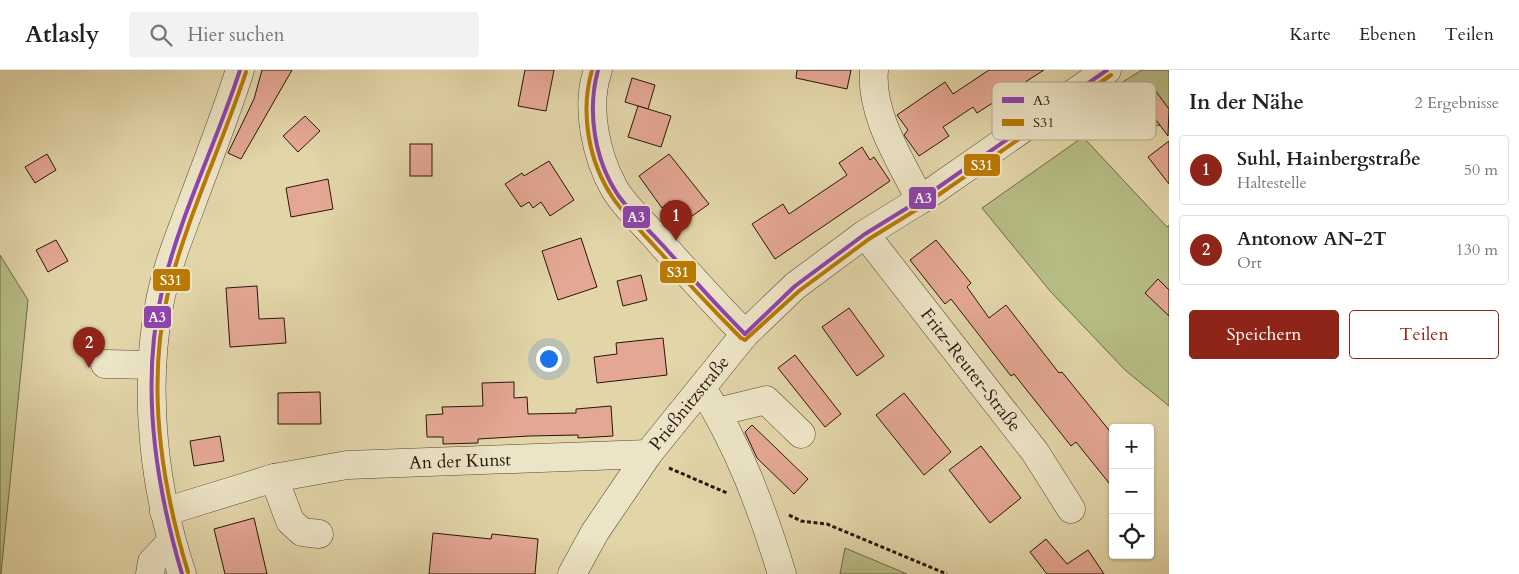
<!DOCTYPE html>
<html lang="de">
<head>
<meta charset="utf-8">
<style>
	body { margin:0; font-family:Cardo,serif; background:#f2f2f2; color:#222 }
	.controls { position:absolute; right:15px; bottom:15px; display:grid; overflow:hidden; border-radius:5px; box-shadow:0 1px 4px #0004 }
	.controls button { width:45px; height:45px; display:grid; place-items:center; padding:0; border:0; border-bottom:1px solid #e0e0e0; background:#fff; color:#222; font:25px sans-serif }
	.you { position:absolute; left:548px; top:288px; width:18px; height:18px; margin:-12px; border:4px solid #fff; border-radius:50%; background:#1a73e8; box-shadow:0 0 0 8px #1a73e833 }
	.badge { display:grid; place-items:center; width:32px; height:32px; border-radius:50%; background:#8f2418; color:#fff; font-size:16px; font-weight:700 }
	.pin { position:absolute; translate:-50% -41px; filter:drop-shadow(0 1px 2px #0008) }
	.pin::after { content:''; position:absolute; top:26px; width:18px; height:15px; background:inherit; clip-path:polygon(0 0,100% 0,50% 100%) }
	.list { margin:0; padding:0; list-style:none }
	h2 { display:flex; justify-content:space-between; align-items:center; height:65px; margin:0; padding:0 20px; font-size:21px }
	h2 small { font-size:16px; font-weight:400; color:#767676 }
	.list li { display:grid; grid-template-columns:32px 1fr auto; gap:15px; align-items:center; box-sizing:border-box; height:70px; margin:0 10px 10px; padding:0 10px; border:1px solid #e0e0e0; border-radius:5px }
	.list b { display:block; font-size:19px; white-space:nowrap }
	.list p { margin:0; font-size:16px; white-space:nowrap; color:#767676 }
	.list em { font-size:16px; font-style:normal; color:#767676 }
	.actions { display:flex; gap:10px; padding:15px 20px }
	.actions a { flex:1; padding:11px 0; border:1px solid #8f2418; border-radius:5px; text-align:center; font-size:18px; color:#8f2418 }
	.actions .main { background:#8f2418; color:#fff }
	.icon { flex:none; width:28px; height:28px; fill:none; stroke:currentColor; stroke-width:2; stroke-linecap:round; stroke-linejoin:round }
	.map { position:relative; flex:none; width:1169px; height:504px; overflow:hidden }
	header { display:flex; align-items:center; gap:30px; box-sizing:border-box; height:70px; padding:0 25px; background:#fff; border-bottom:1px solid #e0e0e0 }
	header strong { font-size:24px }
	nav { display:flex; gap:28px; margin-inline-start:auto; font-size:18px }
	.search { width:350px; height:45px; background:#f2f2f2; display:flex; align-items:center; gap:12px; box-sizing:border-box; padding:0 18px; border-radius:5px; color:#767676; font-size:19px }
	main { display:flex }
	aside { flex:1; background:#fff }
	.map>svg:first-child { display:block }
	.green { fill:#b7bc85; stroke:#706849 }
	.building { fill:#e4a793; stroke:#29150d }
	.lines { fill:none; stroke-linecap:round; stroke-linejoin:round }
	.minor-casing { stroke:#574534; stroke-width:29 }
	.path { stroke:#29150d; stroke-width:3; stroke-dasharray:4 2.5; stroke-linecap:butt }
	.minor { stroke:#ece4c6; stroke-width:28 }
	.bus-1-casing { stroke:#ece4c6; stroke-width:8 }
	.bus-2-casing { stroke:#ece4c6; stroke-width:8 }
	.bus-1 { stroke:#8e44ad; stroke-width:4 }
	.bus-2 { stroke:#b97a04; stroke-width:4 }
	.labels { text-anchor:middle; stroke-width:4; stroke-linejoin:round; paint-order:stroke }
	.street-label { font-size:18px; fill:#29150d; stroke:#ece4c6 }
	.key { fill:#ece4c6; stroke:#b2a68e; stroke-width:1 }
	.key-label { font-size:14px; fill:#29150d }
	.line-badge { stroke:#ece4c6; stroke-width:2 }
	.badge-label { font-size:14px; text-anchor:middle; font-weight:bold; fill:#fff }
</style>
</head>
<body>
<header>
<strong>Atlasly</strong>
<div class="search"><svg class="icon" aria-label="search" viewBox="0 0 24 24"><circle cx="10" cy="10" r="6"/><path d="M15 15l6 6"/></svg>Hier suchen</div>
<nav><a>Karte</a><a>Ebenen</a><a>Teilen</a></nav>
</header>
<main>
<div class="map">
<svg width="1169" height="504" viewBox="0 0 1169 504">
	<rect width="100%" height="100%" fill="#e2d5a8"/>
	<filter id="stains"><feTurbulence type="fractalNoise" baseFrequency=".004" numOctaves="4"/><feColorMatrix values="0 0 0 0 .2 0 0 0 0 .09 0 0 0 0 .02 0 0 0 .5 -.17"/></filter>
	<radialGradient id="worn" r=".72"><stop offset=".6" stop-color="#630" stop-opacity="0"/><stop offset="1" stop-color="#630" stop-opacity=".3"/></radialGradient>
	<g class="green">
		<path d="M1142,0H1169V56L1145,55L1116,16Z"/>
		<path d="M1083,67L1167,157L1169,155V336L1125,300L1050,221L982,138Z"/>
		<path d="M0,185L28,230L1,504H0Z"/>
		<path d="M845,478L907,504H840Z"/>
	</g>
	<g class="building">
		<path d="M262,0H292L241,89L228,83L254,29Z"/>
		<path d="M525,0H554L546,41L518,36Z"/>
		<path d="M797,0H851L847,19L796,8Z"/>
		<path d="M989,0H1044L977,43L973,37L943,57L949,66L919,86L904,65L908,60L897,45L945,12L953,24Z"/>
		<path d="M632,8L655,15L648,39L625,32Z"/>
		<path d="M1149,12L1169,39L1168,66L1135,22Z"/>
		<path d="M638,36L671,46L661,77L628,67Z"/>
		<path d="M305,46L320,61L298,82L283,66Z"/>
		<path d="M1169,71V114L1148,87Z"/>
		<rect x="410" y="74" width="22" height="32"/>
		<path d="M862,77L870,90L874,87L890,111L775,189L752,154L783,134L789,144L847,105L839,93Z"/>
		<path d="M47,84L56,100L35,113L25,97Z"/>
		<path d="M669,84L709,134L685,151L670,131L662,138L639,106Z"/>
		<path d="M549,91L574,130L550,146L541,132L533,138L529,132L521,137L505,114L522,103L524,106Z"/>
		<path d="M328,109L333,139L291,147L286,118Z"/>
		<path d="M581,168L597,217L558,230L542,181Z"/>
		<path d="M56,170L68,191L48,202L36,180Z"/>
		<path d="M936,170L971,213L967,217L989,248L1006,235L1059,303L1062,302L1113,365V418L1076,372L1071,376L1014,304L1011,306L951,229L945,234L910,190Z"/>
		<path d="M641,205L647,230L623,236L617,211Z"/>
		<path d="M1158,209L1169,220V246L1145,223Z"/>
		<path d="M257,216L259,249L284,248L286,273L230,277L226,218Z"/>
		<path d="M849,238L884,286L857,306L822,257Z"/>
		<path d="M663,268L667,305L597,313L594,287L617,284L616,273Z"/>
		<path d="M795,285L841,344L825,357L778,298Z"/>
		<path d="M514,312V328L527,327L528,344L576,343V339L611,336L613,366L578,368V365L529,366L478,369V373L443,374V367H427L426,345L443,344L442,337L483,336L482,313Z"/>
		<path d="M320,322L321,354H278V323Z"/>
		<path d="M904,323L951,382L924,405L876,345Z"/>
		<path d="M752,355L808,409L794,424L757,388L745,362Z"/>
		<path d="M220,366L224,391L194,396L190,371Z"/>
		<path d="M981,376L1021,428L990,453L949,400Z"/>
		<path d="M254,448L267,504H225L214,459Z"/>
		<path d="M433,463L491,469L492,464L538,469L535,504H429Z"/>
		<path d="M1046,469L1067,494L1088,480L1104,504H1047L1030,482Z"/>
	</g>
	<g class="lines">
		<g class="minor-casing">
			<g id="minor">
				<path d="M598,0C585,36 596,86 614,118C623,134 639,149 651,162C682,197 712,231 745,264"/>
				<path d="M874,0C870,45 901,91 920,130"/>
				<path d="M865,164L1035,382L1071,439"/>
				<path d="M105,294L152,295"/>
				<path d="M702,318C739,376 762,439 782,504"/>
				<path d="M717,342L766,330L801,364"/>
				<path d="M274,408L290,451L302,462L319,464"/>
				<path d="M164,442L274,408L347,395L648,384"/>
				<path d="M150,504L152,492L171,472"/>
				<path d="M182,504C154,420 143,323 159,236C165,202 178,170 190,138C207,92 225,47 240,0"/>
				<path d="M572,504L595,462L648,384L745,264L795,216L865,164L920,130L1107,0"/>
			</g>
		</g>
		<g class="path">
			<path d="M669,398L727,423"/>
			<path d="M789,445L801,451L827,454L947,504"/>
		</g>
		<use href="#minor" class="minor"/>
		<g class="bus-1-casing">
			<g id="bus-1">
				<path d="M598,0C587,41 594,89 618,125C632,145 651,162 667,180C692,208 718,237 745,264"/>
				<path d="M745,264L795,216L865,164L920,130L1107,0"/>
				<path d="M182,504C155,413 140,314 162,221C180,145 216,74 240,0"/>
			</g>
		</g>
		<g class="bus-2-casing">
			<g id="bus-2">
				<path d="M592,0C580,42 588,91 613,128C626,147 644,164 660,182C686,211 713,240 741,268L745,270L799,221L869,169L924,135L1111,5"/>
				<path d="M188,502C161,413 146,315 168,223C186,149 222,75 246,2"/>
			</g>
		</g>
		<use href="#bus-1" class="bus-1"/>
		<use href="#bus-2" class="bus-2"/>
	</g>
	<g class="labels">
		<g class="street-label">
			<text transform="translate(971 300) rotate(52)" y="6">Fritz-Reuter-Straße</text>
			<text transform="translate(689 333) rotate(-51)" y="6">Prießnitzstraße</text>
			<text transform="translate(460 391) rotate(-2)" y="6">An der Kunst</text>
		</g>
	</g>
	<rect x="992" y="12" width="164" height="58" rx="8" class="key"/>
	<rect x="1002" y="27" width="22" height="6" fill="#8e44ad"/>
	<rect x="1002" y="49" width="22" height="7" fill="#b97a04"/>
	<g class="key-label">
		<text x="1033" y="35">A3</text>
		<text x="1033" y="57">S31</text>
	</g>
	<g class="line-badge">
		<rect x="963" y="83" width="38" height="24" rx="5" fill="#b97a04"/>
		<rect x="908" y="116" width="29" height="24" rx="5" fill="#8e44ad"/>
		<rect x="622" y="135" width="29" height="24" rx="5" fill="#8e44ad"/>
		<rect x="659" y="190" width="38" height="24" rx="5" fill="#b97a04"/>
		<rect x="152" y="198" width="39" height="24" rx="5" fill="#b97a04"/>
		<rect x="143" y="235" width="29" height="24" rx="5" fill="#8e44ad"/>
	</g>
	<g class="badge-label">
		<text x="982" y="100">S31</text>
		<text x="923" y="133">A3</text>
		<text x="636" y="152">A3</text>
		<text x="678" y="207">S31</text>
		<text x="171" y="215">S31</text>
		<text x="157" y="252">A3</text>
	</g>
	<rect width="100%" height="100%" filter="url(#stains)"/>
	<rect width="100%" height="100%" fill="url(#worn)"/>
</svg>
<div class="controls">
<button>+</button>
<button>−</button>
<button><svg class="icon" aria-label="locate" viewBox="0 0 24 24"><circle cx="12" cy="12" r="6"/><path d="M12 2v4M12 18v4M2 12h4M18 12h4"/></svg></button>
</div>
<div class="you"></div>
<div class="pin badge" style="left:676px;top:171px">1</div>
<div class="pin badge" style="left:89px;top:298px">2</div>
</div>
<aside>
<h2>In der Nähe<small>2 Ergebnisse</small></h2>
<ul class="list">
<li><span class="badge">1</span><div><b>Suhl, Hainbergstraße</b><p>Haltestelle</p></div><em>50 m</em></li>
<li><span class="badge">2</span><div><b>Antonow AN-2T</b><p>Ort</p></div><em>130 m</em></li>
</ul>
<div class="actions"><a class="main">Speichern</a><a>Teilen</a></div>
</aside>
</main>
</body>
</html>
